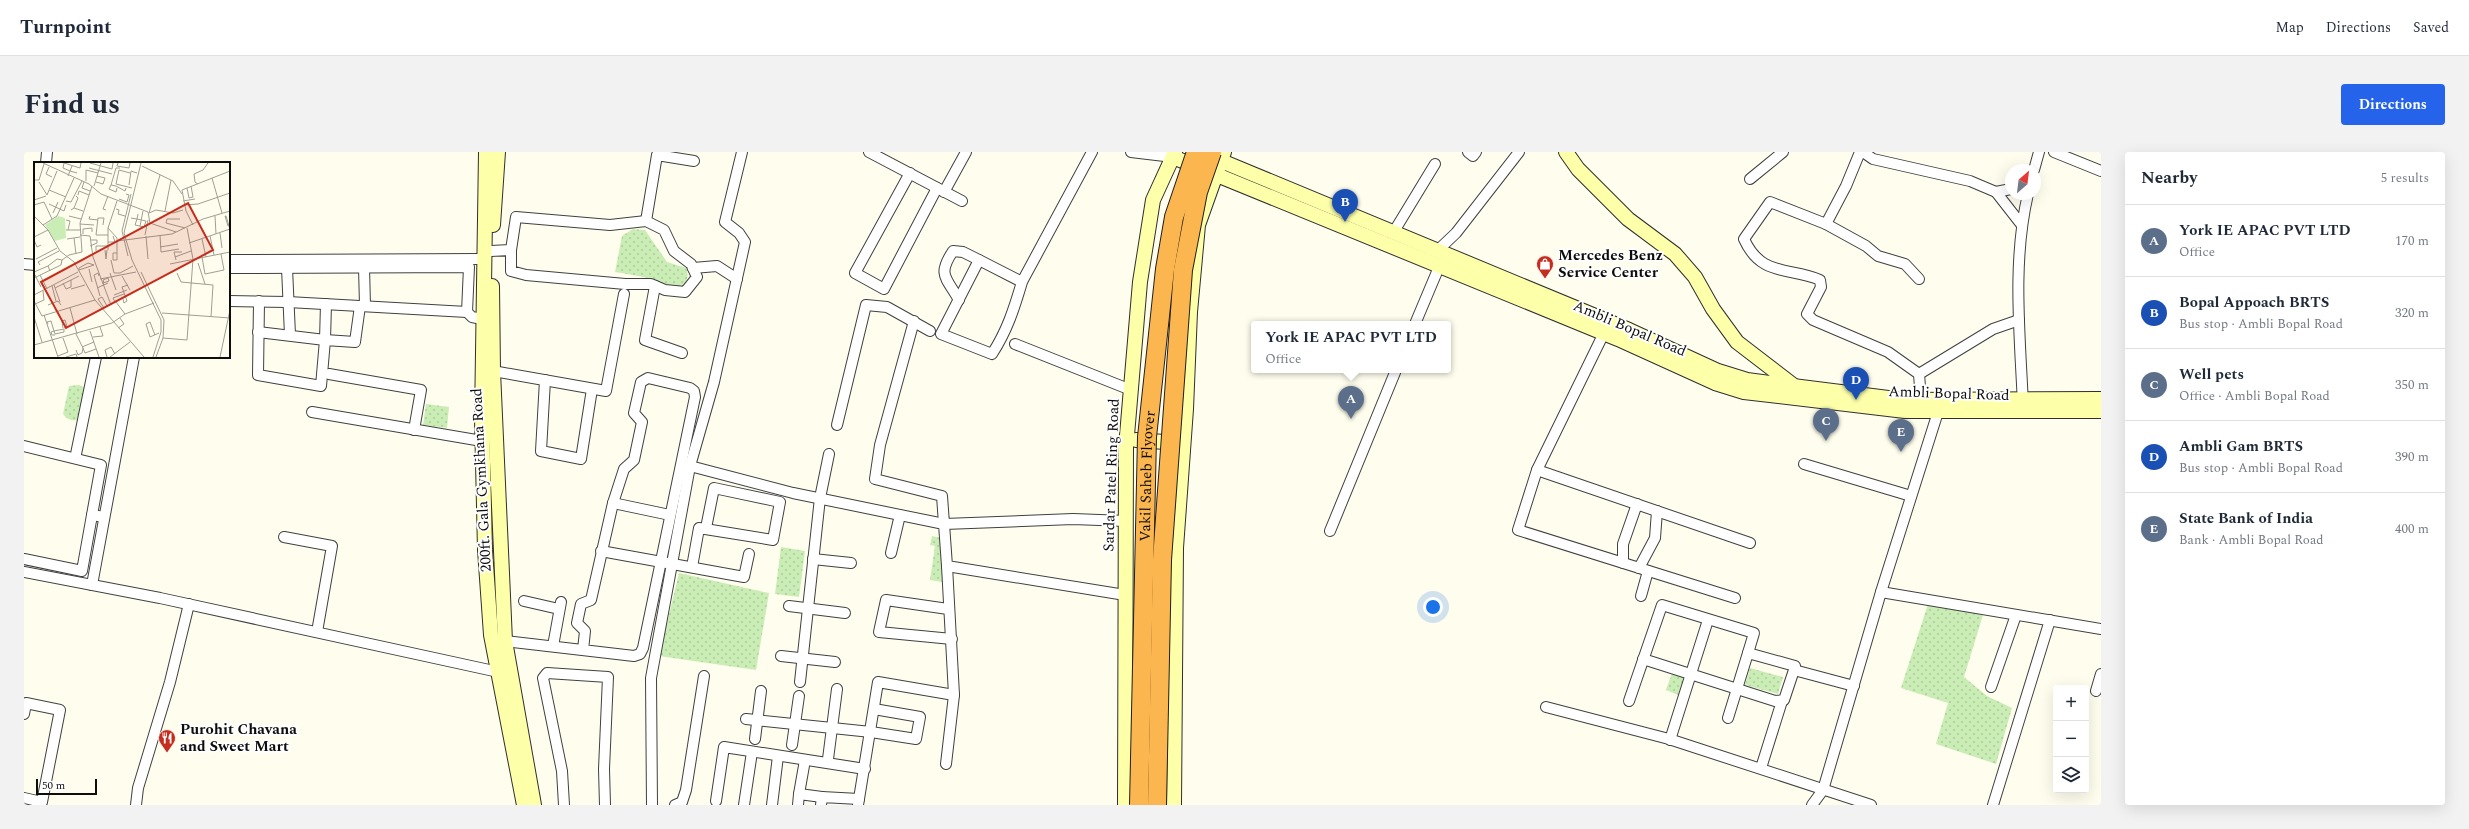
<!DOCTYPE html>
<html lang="en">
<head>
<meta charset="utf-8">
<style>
	body { margin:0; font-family:Spectral,serif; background:#f2f2f3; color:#1f2937 }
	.controls { position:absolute; right:12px; bottom:12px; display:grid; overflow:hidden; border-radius:4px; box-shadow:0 4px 16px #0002 }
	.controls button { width:36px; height:36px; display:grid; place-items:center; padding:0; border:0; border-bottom:1px solid #e0e1e3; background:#fff; color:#1f2937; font:20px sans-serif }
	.compass { position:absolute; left:1981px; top:12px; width:36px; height:36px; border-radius:50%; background:#fff; box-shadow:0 4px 16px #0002; rotate:28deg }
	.scale { position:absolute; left:12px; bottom:10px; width:61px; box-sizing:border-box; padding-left:4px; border:2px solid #0d0d0d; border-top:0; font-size:11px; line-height:14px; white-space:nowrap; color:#0d0d0d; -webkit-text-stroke:3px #fff; paint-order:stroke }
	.you { position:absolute; left:1409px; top:455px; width:14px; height:14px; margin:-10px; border:3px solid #fff; border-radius:50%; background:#1a73e8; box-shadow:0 0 0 6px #1a73e833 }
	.badge { display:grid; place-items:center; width:26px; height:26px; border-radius:50%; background:#2563eb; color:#fff; font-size:13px; font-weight:700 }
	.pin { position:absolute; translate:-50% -33px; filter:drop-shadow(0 1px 2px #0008) }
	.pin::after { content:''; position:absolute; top:21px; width:14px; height:12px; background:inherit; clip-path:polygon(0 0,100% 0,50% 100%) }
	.popup { position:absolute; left:1227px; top:169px; width:200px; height:52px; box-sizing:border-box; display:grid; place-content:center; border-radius:4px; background:#fff; filter:drop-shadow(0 1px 3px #0005); font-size:13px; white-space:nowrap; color:#747a83 }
	.popup b { font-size:15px; color:#1f2937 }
	.popup::after { content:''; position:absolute; left:50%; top:100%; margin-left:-8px; border:8px solid transparent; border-top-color:#fff }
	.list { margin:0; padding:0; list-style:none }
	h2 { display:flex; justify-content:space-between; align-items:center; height:52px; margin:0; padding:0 16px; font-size:17px }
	h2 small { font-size:13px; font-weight:400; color:#747a83 }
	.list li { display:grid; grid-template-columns:26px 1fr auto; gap:12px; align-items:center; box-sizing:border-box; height:72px; padding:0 16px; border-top:1px solid #e0e1e3 }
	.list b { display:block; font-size:15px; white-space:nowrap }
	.list p { margin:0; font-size:13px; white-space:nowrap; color:#747a83 }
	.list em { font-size:13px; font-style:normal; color:#747a83 }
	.icon { flex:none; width:22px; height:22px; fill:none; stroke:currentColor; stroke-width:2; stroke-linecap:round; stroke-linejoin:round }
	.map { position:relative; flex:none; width:2077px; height:653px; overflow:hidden; border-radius:4px }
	header { display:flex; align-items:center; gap:24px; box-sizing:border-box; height:56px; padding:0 20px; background:#fff; border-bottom:1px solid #e0e1e3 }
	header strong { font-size:19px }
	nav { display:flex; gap:22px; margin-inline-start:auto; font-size:14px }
	.intro { display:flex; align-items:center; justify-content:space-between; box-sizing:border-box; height:96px; padding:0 24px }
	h1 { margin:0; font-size:28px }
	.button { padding:10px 18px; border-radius:4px; background:#2563eb; color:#fff; font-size:14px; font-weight:700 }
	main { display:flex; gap:24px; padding:0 24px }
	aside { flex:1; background:#fff; border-radius:4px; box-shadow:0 4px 16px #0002 }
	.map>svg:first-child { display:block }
	.grass { fill:url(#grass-dots) }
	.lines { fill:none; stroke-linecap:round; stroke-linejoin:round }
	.street-casing { stroke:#404040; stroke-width:12 }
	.secondary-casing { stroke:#2f2f2f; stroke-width:16 }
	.street { stroke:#fff; stroke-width:10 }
	.secondary { stroke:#fdffa9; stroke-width:14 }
	.highway-bridge-casing { stroke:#1e1e1e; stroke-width:20; stroke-linecap:butt }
	.highway-bridge { stroke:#fcb64f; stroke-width:18 }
	.labels { text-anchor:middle; stroke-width:4; stroke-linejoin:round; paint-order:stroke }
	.poi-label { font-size:15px; font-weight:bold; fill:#0d0d0d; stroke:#fff; text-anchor:start }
	.street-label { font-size:15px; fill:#0d0d0d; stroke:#fff }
	.inset-road { fill:none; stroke:#9e9e94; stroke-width:1 }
	.view { fill:#c52d1e; fill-opacity:0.15; stroke:#c52d1e; stroke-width:2 }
	.inset-edge { fill:none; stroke:#0d0d0d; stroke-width:2 }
</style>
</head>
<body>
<header>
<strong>Turnpoint</strong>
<nav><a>Map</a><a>Directions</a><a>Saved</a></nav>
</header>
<div class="intro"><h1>Find us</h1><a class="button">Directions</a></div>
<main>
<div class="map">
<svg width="2077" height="653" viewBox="0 0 2077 653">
	<defs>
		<pattern id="grass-dots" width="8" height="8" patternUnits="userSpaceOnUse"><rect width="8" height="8" fill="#caecb5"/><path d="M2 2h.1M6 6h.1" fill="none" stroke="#acc99a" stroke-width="1.8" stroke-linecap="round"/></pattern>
	</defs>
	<rect width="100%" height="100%" fill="#fffeee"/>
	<g class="grass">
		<path d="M609,77L621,78L643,110L662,116C668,132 656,138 642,134C637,133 633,128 628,127C616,124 603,122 591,120L598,84Z"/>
		<path d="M55,233L61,236L55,268C48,269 43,268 39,262L45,234Z"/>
		<path d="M402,252L425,255L423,276L399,273Z"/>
		<path d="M908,384L917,386L918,430L906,428L911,394L906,393Z"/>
		<path d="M757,395L781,399L775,445L751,442Z"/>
		<path d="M655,421L745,441L732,518L635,504Z"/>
		<path d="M1904,452L1959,463L1940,525L1963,544L1988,556L1972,612L1912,592L1924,551L1877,536Z"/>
		<path d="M1726,516L1759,525L1754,542L1721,533Z"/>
		<path d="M1648,521L1660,526L1654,543L1642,538Z"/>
	</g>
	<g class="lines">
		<g class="street-casing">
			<g id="street">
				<path d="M845,0L938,49"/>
				<path d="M1107,0L1149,5"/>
				<path d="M1444,0L1449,4L1452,0"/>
				<path d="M1839,0L1849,7L1946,29L1972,40"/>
				<path d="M2030,0L2077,19"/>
				<path d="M22,11L23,0"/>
				<path d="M2010,18L2015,0"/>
				<path d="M886,21L831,121L860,137L913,36"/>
				<path d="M1726,27L1759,0"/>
				<path d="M1987,37L1972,40L1997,72"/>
				<path d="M920,40L942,0"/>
				<path d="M622,69L633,3L670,9"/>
				<path d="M1802,72L1822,34L1836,0"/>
				<path d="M1369,81L1411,12"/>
				<path d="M467,99L487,98L492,65L586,73L622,69L640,78L650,99L667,112L673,125L661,140L641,138L627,132H601L502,123L487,119V98"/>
				<path d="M1413,99L1432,81L1495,0"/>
				<path d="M205,108L459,107"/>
				<path d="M0,112L11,113"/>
				<path d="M340,115L341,154"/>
				<path d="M205,116L445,115L443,160L448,165L458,167"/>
				<path d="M263,116L266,183"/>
				<path d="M669,116L693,114L713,127"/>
				<path d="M1895,127L1881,112L1854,104L1842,94L1802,72L1746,50L1720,87C1737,125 1765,115 1796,128L1797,135L1783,162L1789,168L1864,200L1895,222L1897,248"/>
				<path d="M998,130L955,108L917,182L968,202C983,179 990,157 998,130L999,128L1068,0"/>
				<path d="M631,134L621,188L658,201"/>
				<path d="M935,148C922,125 913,123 929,99L939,100L955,108"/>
				<path d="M205,149L264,150L443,160"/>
				<path d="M235,149L234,223L297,234L301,188L331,190L336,154"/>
				<path d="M890,169L856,293L851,327L918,344L920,372L1049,367L1102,369"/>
				<path d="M1391,172L1415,115"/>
				<path d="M234,180L301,188L302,152"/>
				<path d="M1579,183L1513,318L1494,378L1711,446"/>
				<path d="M991,192L1107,238"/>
				<path d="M469,219L582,239L600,142"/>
				<path d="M305,222L397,238L390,278"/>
				<path d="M1895,222L1969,177L1995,168"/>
				<path d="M521,228L517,299L557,307L568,237"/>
				<path d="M1999,253C1996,183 1988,110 2004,42"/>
				<path d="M288,260L458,289"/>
				<path d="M813,273L842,153L863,155L906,179"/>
				<path d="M0,294L77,313L68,363L80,365"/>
				<path d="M52,302L72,205"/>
				<path d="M1780,312L1887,344"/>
				<path d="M666,314L769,341L920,372L923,414L1101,443"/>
				<path d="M1513,318L1726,391"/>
				<path d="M589,351L646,363"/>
				<path d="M1306,379L1372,218"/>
				<path d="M260,385L308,394L293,480"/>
				<path d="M577,399L720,425L725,402"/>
				<path d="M867,401L876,363"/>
				<path d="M0,407L58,419L68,363"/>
				<path d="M789,407L827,411"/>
				<path d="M1599,411V392L1613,352"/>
				<path d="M668,415L675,376L749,388L756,350L690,336L682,376"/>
				<path d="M1615,416L1631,386L1633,359"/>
				<path d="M0,420L136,446L479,521"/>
				<path d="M68,433L110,205"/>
				<path d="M1857,440L2077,477"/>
				<path d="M1617,444L1624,419"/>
				<path d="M500,449L535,457"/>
				<path d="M765,454L821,461"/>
				<path d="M924,457L862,448L855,480L928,487"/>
				<path d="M481,489L610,504L616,502L619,496L671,245L670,239L666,236L624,226L617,230L610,261L618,270L610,308L600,317L589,351L567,448L557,452L553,471L561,479L559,498"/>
				<path d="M529,494L537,450"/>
				<path d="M757,504L811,510"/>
				<path d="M1619,507L1751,549L1760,548L1770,518L1830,534"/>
				<path d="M776,530L796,346L805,302"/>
				<path d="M1967,535L1992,463"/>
				<path d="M2072,539L2077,522"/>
				<path d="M1605,549L1638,453L1730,481L1724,501"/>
				<path d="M1522,555L1645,587L1847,653"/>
				<path d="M0,562L2,551L36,558L18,650L0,646"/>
				<path d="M1704,566L1724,501L1771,514L1770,518"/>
				<path d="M722,567L847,580L892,587L896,565L850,557"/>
				<path d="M731,587L737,539"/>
				<path d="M1646,588L1684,468"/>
				<path d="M768,593L775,544"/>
				<path d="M804,607L813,537"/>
				<path d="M922,612L930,543L923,414"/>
				<path d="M1737,616L1758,549"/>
				<path d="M775,642L781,608"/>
				<path d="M692,649L700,595L841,617"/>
				<path d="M112,653L114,636L146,530L165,452"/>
				<path d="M540,653L538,619L519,526L523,521L584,525L580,617L581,653"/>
				<path d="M628,653L627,526L666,314L690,230L721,90L715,81L701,70L718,0"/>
				<path d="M651,653L658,650L662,638L680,524"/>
				<path d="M720,653L728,600"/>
				<path d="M748,653L754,604"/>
				<path d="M774,653L775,642L798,645"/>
				<path d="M797,653L798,645L835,647"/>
				<path d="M834,653L854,530L930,543"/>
				<path d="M1788,653L1799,638L1857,440L1914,260"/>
				<path d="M1969,653L2026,468"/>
			</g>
		</g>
		<g class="secondary-casing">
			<g id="secondary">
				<path d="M462,0L458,267L461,398L467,483L500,653"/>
				<path d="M1542,0L1554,17L1604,67L1651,102L1671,125L1689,157L1713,190L1769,233"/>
				<path d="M1178,1L1605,178L1694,219L1723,228L1880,248L2077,247"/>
				<path d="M1149,5L1594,187L1691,231L1720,240L1881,259H2077"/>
				<path d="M469,73L474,0"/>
				<path d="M468,134L469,219L481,489L510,653"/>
				<path d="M1112,288L1156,291"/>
				<path d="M1101,653L1102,295L1116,130L1129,48L1151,0"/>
				<path d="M1150,653L1152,396L1162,257L1166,160L1174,73L1200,0"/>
			</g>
		</g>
		<use href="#street" class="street"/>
		<use href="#secondary" class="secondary"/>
		<g class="highway-bridge-casing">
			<g id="highway-bridge">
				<path id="s1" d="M1115,653L1123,285L1141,117L1150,65L1172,0"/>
				<path d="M1133,653L1138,408L1159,118L1174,40L1188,0"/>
			</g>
		</g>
		<use href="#highway-bridge" class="highway-bridge"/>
	</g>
	<defs>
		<g id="shop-pin" transform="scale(0.9)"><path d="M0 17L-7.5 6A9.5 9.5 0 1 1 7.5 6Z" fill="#c52d1e" stroke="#fff"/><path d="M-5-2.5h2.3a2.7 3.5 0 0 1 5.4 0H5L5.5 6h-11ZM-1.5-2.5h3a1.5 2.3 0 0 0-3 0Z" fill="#fff"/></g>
		<g id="restaurant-pin" transform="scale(0.9)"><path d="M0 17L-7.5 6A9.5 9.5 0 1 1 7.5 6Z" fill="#c52d1e" stroke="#fff"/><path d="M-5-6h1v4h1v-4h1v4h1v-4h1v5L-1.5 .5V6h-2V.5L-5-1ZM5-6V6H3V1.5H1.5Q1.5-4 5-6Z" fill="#fff"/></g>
	</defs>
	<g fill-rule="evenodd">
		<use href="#shop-pin" x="1521" y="112"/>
		<use href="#restaurant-pin" x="143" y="586"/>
	</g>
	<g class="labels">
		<g class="poi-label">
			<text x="1534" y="108">Mercedes Benz<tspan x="1534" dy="17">Service Center</tspan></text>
			<text x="156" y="582">Purohit Chavana<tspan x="156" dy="17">and Sweet Mart</tspan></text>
		</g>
		<g class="street-label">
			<text transform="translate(1606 176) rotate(23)" y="5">Ambli Bopal Road</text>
			<text transform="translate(1925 241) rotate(2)" y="5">Ambli Bopal Road</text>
			<text transform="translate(1087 323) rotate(-88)" y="5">Sardar Patel Ring Road</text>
			<text dy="5" stroke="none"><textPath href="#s1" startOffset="329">Vakil Saheb Flyover</textPath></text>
			<text transform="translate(457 328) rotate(-93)" y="5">200ft. Gala Gymkhana Road</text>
		</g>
	</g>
	<g transform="translate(10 10)">
		<rect width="196" height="196" fill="#fffeee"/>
		<path d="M24,54L31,56L32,76L21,79L11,63Z" fill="#caecb5"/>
		<path class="inset-road" d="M9,1L55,22L67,32L114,50L116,61L142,70M56,1L78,7L79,1M84,1L83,4L95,6L96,1M107,1L90,71L98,98L127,158V170L119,195M38,4L36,9L43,11M108,4L139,19L148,32M15,5L12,12L18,15M55,6L78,12M96,11L85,8L82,22L98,26M34,14L36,9L29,6L30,1L46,6L47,1M178,16L188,51M0,18H5L10,2M52,19V8L64,11M5,20L13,33L23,9M50,20L48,26L56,29M62,20L69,22L71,16L63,14M164,22L161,20L160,12L169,8L174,1M77,23L75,27L82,30L83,26M95,23L97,9L103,11M60,24L67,1M82,24L77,23L82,6H86M82,24L91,29L92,26M153,26L155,36L159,35L157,24M15,28L32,35M44,33L45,29L55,33M85,37L93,40L95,33L92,32M0,38L12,34M32,39L37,40L48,19M149,39L161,37M15,42L30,49L32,43M0,43L10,40L18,57M150,43L164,42L196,31M40,46L44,36L42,34M82,47L85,48L84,52L91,54M37,48L40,46L49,49M72,48L69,47L74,34M131,49L137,18M19,51L24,40M115,51L126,13M115,51L122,48L139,51L149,48M0,54L14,68L26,89L40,100L61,138L110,195M35,54L47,57M56,54L55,57L64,58M181,54L182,72M191,54H192L195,64H194ZM97,56L103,57L112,59L110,65L101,63L103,57L104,52M146,57H133L132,61L151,66M32,58L36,59L34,68M46,62L60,63M9,63L23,54L40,16M69,63L70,56H64L62,73H74M159,63L152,49L148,28L196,9M106,64L109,49M32,68H46M186,71L188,86M49,72V67L58,66V70M46,73L56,74L59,95L77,143M111,73L114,58M126,73L127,90L145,87M112,74L114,97M176,74L180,93M0,75L14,68M40,76L42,92M33,77L46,75M168,77L172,95M0,78L3,85L7,83M83,79L138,72L169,57L196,49M74,80H81L79,74M155,81L196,67M56,84L63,81V78H57M126,85L144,82M71,88L72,97L73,88M74,88V66M62,89V84H74M83,91H79V98H83V76L74,66L83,39M94,94L88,69L97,32M141,95L157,89M168,95L171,112L190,108L187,92M2,97L23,86M77,98L80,111H86L99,104M142,98L140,90H148M164,101L171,122M136,102L196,90M6,103L4,100L25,89M14,104L23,97L28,98M55,107L58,120M45,108V106L54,101L60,103L45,108M0,110L14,104L16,109M107,110L130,158L129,176L122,195M0,111L7,125M76,111L82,128M143,111L147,120L179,123L177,155M6,113L13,127M65,114L64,111L60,113L66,134M88,114L96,128M0,116L27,103L28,98L35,93L48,90L46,61L58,24M66,117L102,110M29,121L32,127L37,125V118M70,121L69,118L74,116L75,119L69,121L70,123M20,123L26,140M18,124L22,139M21,126L45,114M63,126L74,121M37,127L51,123M0,133L44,110M80,133L93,128M89,137L90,141L93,139L88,125L94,123M0,139L8,154L61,138M81,140L79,136L90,132M82,140L91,152M1,142L10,138L9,129M14,143L24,139L27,143M36,146L43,172M70,146L64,137L68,135L73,144M68,147L88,136M128,151L196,156M10,153L24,195M0,155L8,180M14,162L13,160L17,159L20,169L17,170L18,173H21M29,166L28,159L31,158L33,165L30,166M84,166L90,162L86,156M30,167V170L21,172L20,169ZM56,169L65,195M121,173L116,160L112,162L116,175L125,171M59,175L69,174L66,165M129,176L153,178L159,97L153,66M0,183L78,161L91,152L120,141M48,185L60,180M49,186L51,191L62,187M42,188L44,193L48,191L49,186L42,172M24,194L34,190L29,176M32,195L42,192L43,195M73,195L71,188L77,185L81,192M76,195L96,180M186,195L196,148"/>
		<path class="view" d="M154,41L179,88L32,166L7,120Z"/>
		<rect width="196" height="196" class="inset-edge"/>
	</g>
</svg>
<div class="controls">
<button>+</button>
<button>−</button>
<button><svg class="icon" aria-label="layers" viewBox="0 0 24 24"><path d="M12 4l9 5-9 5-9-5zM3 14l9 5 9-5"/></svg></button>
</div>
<svg class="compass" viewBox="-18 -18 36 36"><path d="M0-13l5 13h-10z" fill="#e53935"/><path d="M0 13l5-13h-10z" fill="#747a83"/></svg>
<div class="scale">50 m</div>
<div class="you"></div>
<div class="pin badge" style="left:1327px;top:267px;background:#5c6f8a">A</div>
<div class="popup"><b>York IE APAC PVT LTD</b>Office</div>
<div class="pin badge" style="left:1321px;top:70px;background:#1a4fb4">B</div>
<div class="pin badge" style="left:1802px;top:289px;background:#5c6f8a">C</div>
<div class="pin badge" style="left:1832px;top:248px;background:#1a4fb4">D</div>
<div class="pin badge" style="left:1877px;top:300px;background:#5c6f8a">E</div>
</div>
<aside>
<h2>Nearby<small>5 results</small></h2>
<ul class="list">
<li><span class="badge" style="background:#5c6f8a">A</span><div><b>York IE APAC PVT LTD</b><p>Office</p></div><em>170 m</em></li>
<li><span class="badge" style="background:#1a4fb4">B</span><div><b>Bopal Appoach BRTS</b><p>Bus stop · Ambli Bopal Road</p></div><em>320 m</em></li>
<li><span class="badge" style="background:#5c6f8a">C</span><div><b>Well pets</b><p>Office · Ambli Bopal Road</p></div><em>350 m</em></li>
<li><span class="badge" style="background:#1a4fb4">D</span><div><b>Ambli Gam BRTS</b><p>Bus stop · Ambli Bopal Road</p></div><em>390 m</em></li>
<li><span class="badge" style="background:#5c6f8a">E</span><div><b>State Bank of India</b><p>Bank · Ambli Bopal Road</p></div><em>400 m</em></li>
</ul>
</aside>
</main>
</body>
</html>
